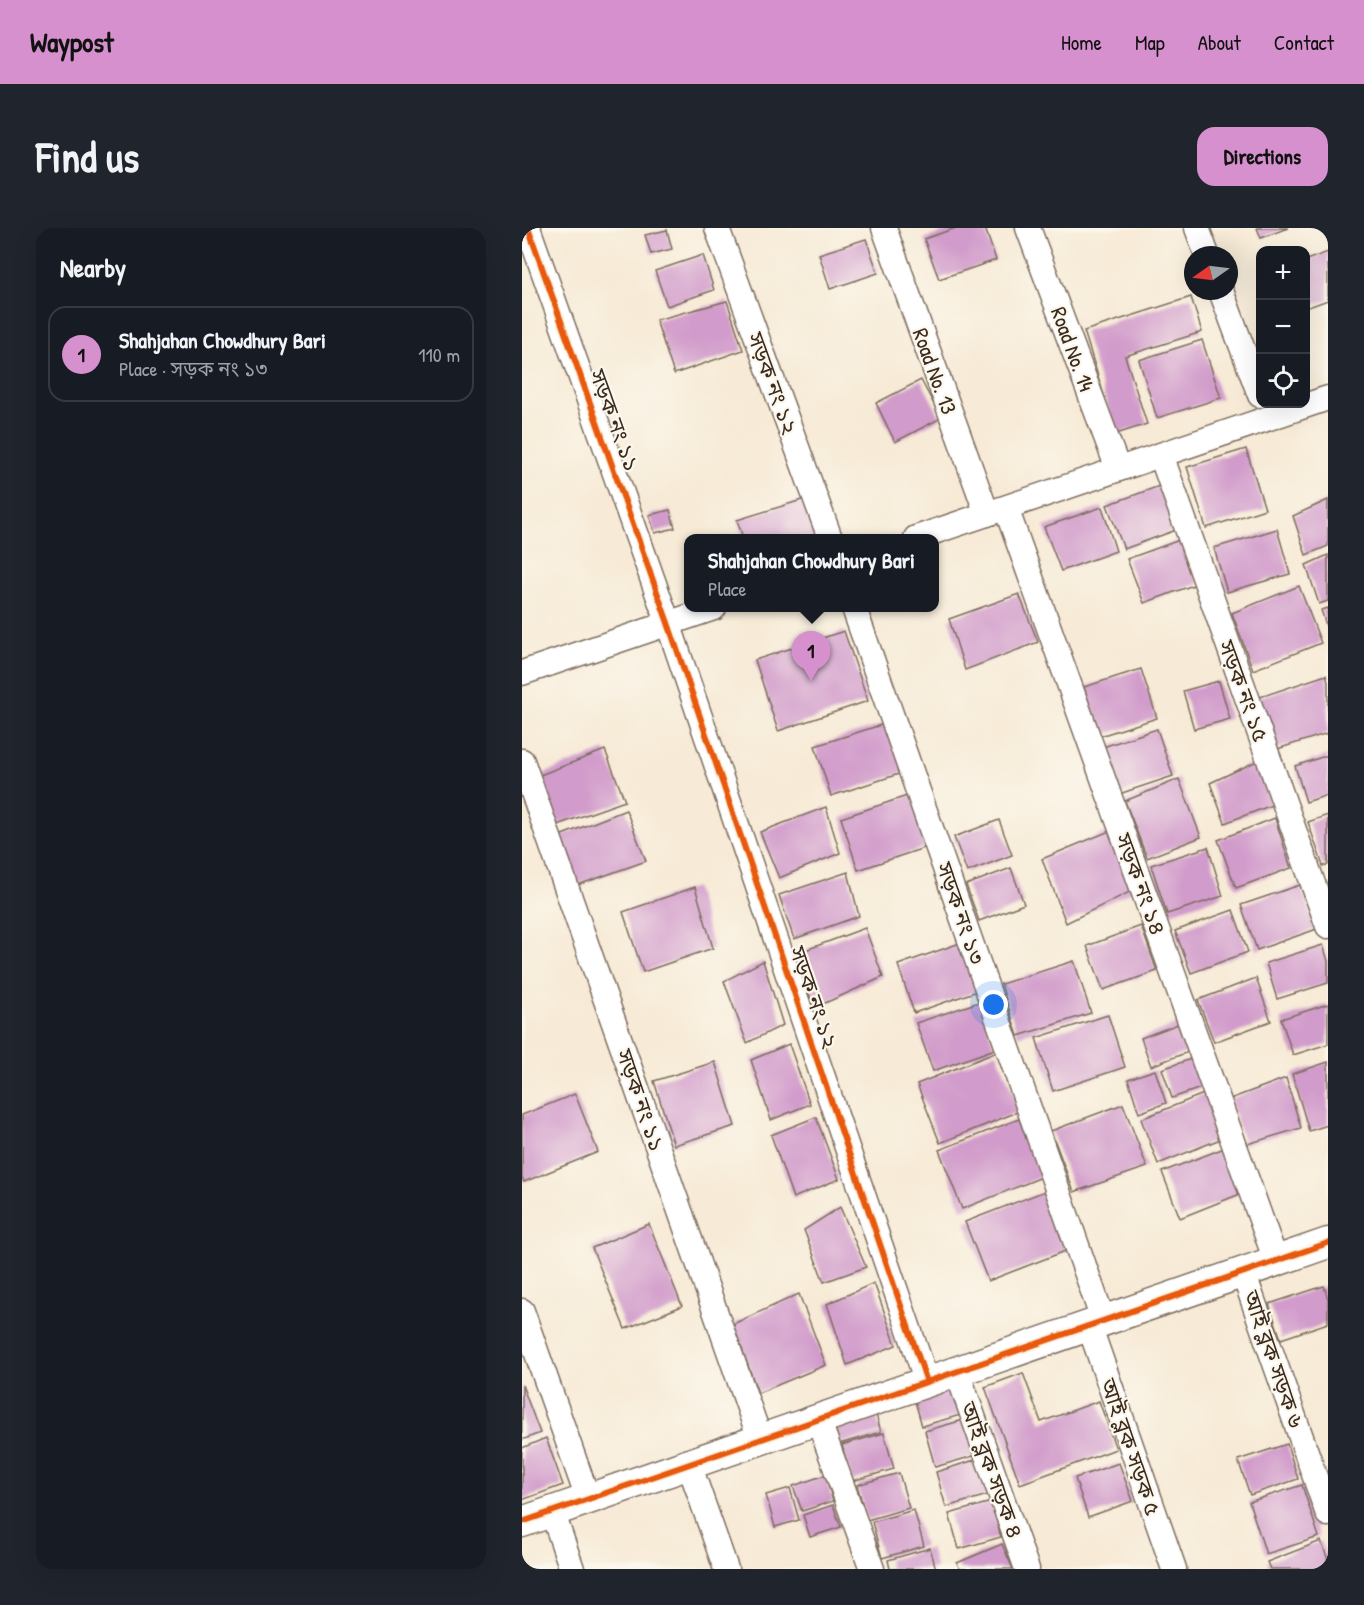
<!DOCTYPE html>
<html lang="en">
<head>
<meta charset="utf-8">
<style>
	body { margin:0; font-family:"Patrick Hand","Noto Sans Bengali",sans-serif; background:#20242c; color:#f1f3f6 }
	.controls { position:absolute; right:18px; top:18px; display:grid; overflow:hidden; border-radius:12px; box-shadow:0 6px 24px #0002 }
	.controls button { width:54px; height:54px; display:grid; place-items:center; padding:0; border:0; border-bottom:2px solid #363941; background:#171b24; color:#f1f3f6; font:30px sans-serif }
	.compass { position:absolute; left:662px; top:18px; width:54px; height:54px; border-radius:50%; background:#171b24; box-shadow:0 6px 24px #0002; rotate:256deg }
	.you { position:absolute; left:472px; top:777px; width:21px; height:21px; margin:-15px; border:4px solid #fff; border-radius:50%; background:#1a73e8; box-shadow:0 0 0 9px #1a73e833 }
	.badge { display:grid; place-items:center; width:39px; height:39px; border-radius:50%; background:#d690ce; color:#111; font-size:20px; font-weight:700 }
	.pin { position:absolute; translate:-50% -50px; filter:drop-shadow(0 2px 3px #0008) }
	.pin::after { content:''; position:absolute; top:32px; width:21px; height:18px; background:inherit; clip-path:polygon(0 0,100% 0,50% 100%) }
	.popup { position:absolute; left:162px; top:306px; width:255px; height:78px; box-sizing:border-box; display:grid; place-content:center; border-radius:12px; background:#171b24; filter:drop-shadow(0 2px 4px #0005); font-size:20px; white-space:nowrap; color:#9ea1a6 }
	.popup b { font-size:22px; color:#f1f3f6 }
	.popup::after { content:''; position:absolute; left:50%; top:100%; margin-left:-12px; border:12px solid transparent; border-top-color:#171b24 }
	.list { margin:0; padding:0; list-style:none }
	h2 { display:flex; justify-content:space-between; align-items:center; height:78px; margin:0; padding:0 24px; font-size:26px }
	h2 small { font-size:20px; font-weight:400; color:#9ea1a6 }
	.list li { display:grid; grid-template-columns:39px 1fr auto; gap:18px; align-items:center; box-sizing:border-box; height:96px; margin:0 12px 12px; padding:0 12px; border:2px solid #363941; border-radius:18px }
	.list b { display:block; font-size:22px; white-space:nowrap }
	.list p { margin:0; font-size:20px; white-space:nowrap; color:#9ea1a6 }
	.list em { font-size:20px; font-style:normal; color:#9ea1a6 }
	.icon { flex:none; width:33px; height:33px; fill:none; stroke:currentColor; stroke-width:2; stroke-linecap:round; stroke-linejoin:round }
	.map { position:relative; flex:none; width:806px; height:1341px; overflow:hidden; border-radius:18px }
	header { display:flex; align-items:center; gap:36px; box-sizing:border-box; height:84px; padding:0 30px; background:#d690ce; color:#111 }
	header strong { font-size:28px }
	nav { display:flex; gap:33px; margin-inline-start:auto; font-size:21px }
	.intro { display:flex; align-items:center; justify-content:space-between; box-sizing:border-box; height:144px; padding:0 36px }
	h1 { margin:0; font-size:42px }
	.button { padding:15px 27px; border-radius:18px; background:#d690ce; color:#111; font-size:21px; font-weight:700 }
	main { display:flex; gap:36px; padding:0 36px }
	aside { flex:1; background:#171b24; border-radius:18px; box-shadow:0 6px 24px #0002 }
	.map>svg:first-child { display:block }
	.building { fill:#d19bcb }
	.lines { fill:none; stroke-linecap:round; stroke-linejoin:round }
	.minor-casing { stroke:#7d6d5e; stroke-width:27 }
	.tertiary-casing { stroke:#7d6d5e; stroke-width:33 }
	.minor { stroke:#fff; stroke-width:24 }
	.tertiary { stroke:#fff; stroke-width:30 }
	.cycleway-casing { stroke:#fbf7ec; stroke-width:10 }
	.cycleway { stroke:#e8590c; stroke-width:6 }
	.labels { text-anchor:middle; stroke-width:4.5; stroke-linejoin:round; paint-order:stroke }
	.street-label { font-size:22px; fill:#3b2a1e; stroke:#fbf7ec }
</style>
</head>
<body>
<header>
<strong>Waypost</strong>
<nav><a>Home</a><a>Map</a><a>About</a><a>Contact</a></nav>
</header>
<div class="intro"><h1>Find us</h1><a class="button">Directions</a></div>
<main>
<aside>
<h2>Nearby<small></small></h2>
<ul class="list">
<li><span class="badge">1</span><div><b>Shahjahan Chowdhury Bari</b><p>Place · সড়ক নং ১৩</p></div><em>110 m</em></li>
</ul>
</aside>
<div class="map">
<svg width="806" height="1341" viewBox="0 0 806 1341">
	<rect width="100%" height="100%" fill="#fbf7ec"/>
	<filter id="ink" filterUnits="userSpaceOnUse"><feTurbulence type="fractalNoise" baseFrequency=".0167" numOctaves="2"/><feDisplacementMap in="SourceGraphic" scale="12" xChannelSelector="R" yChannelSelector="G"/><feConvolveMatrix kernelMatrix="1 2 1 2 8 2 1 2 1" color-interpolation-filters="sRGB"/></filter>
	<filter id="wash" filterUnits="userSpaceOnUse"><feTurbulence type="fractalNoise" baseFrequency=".008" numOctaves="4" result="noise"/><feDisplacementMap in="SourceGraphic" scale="24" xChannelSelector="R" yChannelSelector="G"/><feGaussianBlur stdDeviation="1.35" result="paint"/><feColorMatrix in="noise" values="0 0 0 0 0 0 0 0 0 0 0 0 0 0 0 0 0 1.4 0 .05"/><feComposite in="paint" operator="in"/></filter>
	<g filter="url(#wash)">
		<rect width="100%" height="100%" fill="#f7ead6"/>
		<g id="blocks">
			<g class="building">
				<path d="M434,0H463L474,32L417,51L402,11Z"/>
				<path d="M735,0H766L739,10Z"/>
				<path d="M145,2L150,21L129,26L123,7Z"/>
				<path d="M344,11L356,45L308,61L297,26Z"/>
				<path d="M806,24V72L784,80V32Z"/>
				<path d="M181,27L192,62L145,78L133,43Z"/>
				<path d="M669,69L680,104L603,128L625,196L594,206L562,103Z"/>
				<path d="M205,73L221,122L152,146L134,92Z"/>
				<path d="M680,112L699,170L635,190L617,132Z"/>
				<path d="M399,152L419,190L373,214L354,175Z"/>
				<path d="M724,221L743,281L684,300L665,239Z"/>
				<path d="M643,256L657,301L602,321L585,277Z"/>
				<path d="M283,271L295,310H221L215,292Z"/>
				<path d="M806,272V318L784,327L771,288Z"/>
				<path d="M580,279L594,323L539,343L522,299Z"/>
				<path d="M148,282L153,300L133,305L127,287Z"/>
				<path d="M755,301L768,346L705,364L692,320Z"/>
				<path d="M663,310L677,355L622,375L605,331Z"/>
				<path d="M806,327V373L797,376L784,337Z"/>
				<path d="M777,358L799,415L731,442L710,385Z"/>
				<path d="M497,366L516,414L443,442L427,391Z"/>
				<path d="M806,380V403L799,382Z"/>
				<path d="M322,403L346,473L256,503L233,432Z"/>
				<path d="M619,441L635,490L578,508L562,459Z"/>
				<path d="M804,447L806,454V505L749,523L732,471Z"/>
				<path d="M697,453L708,491L672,501L661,463Z"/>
				<path d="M365,495L383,544L309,568L293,518Z"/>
				<path d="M635,501L651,548L597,566L581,519Z"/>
				<path d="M83,522L103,573L32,598L13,549Z"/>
				<path d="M806,527V567L784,574L773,538Z"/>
				<path d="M735,533L750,577L703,595L688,555Z"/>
				<path d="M657,551L679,609L625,630L603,573Z"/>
				<path d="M391,566L408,618L336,642L319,590Z"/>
				<path d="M304,579L318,625L257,650L238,604Z"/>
				<path d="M104,582L124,633L53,658L35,609Z"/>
				<path d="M806,587V637L801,638L786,594Z"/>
				<path d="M753,590L769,640L714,660L696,612Z"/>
				<path d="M477,592L490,627L445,644L432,609Z"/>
				<path d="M590,602L614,661L544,695L520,631Z"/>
				<path d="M686,619L701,668L645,686L629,637Z"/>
				<path d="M489,640L502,676L457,693L444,657Z"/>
				<path d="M326,644L337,688L272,711L257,667Z"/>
				<path d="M778,657L795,701L735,722L719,677Z"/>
				<path d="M173,659L191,720L121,744L101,684Z"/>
				<path d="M711,682L726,724L669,745L653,703Z"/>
				<path d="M619,698L635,743L581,762L565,718Z"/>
				<path d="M343,700L361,749L292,780L273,726Z"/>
				<path d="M438,715L455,763L392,785L376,737Z"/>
				<path d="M801,717L806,733V755L755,771L744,735Z"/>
				<path d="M241,733L261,797L225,815L202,753Z"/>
				<path d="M552,733L569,785L496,808L479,756Z"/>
				<path d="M734,750L749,793L692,814L676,772Z"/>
				<path d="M457,774L473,821L411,843L394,795Z"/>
				<path d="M806,776V816L771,827L759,791Z"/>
				<path d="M586,787L603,839L531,863L514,810Z"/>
				<path d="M656,796L666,824L629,838L619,810Z"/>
				<path d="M267,816L288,876L249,892L229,832Z"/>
				<path d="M475,824L498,883L418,915L395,856Z"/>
				<path d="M672,830L682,859L650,870L640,841Z"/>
				<path d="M193,834L213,898L152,917L132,853Z"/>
				<path d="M806,834V897L787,903L770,846Z"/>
				<path d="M633,842L644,875L617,885L606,851Z"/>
				<path d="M764,850L779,900L722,917L708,871Z"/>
				<path d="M684,865L701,910L636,936L619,891Z"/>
				<path d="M53,866L76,924L2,954L0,949V887Z"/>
				<path d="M601,876L625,939L552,964L529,903Z"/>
				<path d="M294,889L317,951L271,970L249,907Z"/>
				<path d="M497,891L520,949L440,981L417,922Z"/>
				<path d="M705,919L723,964L658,990L640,944Z"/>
				<path d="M523,963L546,1022L466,1053L443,994Z"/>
				<path d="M318,979L344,1039L302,1054L282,1002Z"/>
				<path d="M127,996L160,1078L103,1101L70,1020Z"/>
				<path d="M352,1055L374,1117L325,1137L305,1076Z"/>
				<path d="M802,1058L806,1071V1095L759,1111L747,1076Z"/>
				<path d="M277,1066L304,1137L236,1165L211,1096Z"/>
				<path d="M501,1145L519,1194L577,1173L594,1221L498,1256L463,1159Z"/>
				<path d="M432,1150L442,1186L400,1198L390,1162Z"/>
				<path d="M0,1157L18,1205L0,1212Z"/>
				<path d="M350,1171L359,1204L317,1216L310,1185Z"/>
				<path d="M445,1191L455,1227L413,1239L403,1203Z"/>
				<path d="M362,1205L372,1241L330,1253L320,1217Z"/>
				<path d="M24,1210L41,1257L0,1272V1220Z"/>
				<path d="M765,1216L776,1251L728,1267L716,1232Z"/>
				<path d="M456,1231L466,1267L424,1279L414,1244Z"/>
				<path d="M597,1235L611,1273L566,1289L553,1250Z"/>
				<path d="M377,1245L387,1280L345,1292L335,1257Z"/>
				<path d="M303,1247L311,1273L280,1283L271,1258Z"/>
				<path d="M780,1257L797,1309L744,1326L727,1274Z"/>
				<path d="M268,1260L277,1292L253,1299L244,1267Z"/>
				<path d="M469,1274L479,1309L437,1321L427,1286Z"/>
				<path d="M311,1277L319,1299L288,1309L281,1287Z"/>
				<path d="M392,1282L402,1318L360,1330L350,1294Z"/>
				<path d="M799,1313L806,1332V1341H748L745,1334Z"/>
				<path d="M480,1316L491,1341H438L435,1335Z"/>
				<path d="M408,1320L414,1341H368L366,1332Z"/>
			</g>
		</g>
	</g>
	<g filter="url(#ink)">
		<use href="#blocks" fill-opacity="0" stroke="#7d6d5e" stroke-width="1.5"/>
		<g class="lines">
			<g class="minor-casing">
				<g id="minor">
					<path d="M6,0L146,395L405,1154"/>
					<path d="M195,0L308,310"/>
					<path d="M362,0L465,286"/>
					<path d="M506,0L596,241"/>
					<path d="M675,0L685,27"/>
					<path d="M699,63L738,167"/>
					<path d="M639,227L806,698"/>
					<path d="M484,280L754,1033"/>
					<path d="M394,310L806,170"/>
					<path d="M332,380L581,1092"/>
					<path d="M0,445L192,380"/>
					<path d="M0,533L238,1211"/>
					<path d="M721,1044L806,1286"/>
					<path d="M0,1083L66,1271"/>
					<path d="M567,1097L652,1341"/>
					<path d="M435,1143L505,1341"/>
					<path d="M296,1191L350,1341"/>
					<path d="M167,1236L204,1341"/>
					<path d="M30,1283L50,1341"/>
				</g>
			</g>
			<g class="tertiary-casing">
				<path id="tertiary" d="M0,1294L806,1015"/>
			</g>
			<use href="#minor" class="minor"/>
			<use href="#tertiary" class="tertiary"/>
			<g class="cycleway-casing">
				<g id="cycleway">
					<path d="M6,0L146,395L405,1154"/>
					<path d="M0,1294L806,1015"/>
				</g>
			</g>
			<use href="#cycleway" class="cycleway"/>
		</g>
	</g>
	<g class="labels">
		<g class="street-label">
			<text transform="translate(551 121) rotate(70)" y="8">Road No. 14</text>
			<text transform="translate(413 143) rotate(70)" y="8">Road No. 13</text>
			<text transform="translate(251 155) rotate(70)" y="8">সড়ক নং ১২</text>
			<text transform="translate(93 192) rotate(70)" y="8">সড়ক নং ১১</text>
			<text transform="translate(722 463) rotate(70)" y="8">সড়ক নং ১৫</text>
			<text transform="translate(619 656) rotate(70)" y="8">সড়ক নং ১৪</text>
			<text transform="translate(439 685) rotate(71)" y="8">সড়ক নং ১৩</text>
			<text transform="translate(292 769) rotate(71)" y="8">সড়ক নং ১২</text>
			<text transform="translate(119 872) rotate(71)" y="8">সড়ক নং ১১</text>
			<text transform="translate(752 1131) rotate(71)" y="8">আই ব্লক সড়ক ৬</text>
			<text transform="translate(609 1219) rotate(71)" y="8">আই ব্লক সড়ক ৫</text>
			<text transform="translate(470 1242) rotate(70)" y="8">আই ব্লক সড়ক ৪</text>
		</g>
	</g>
</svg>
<div class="controls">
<button>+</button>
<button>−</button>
<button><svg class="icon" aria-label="locate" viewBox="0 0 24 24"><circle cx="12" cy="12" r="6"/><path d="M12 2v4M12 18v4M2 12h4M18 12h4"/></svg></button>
</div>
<svg class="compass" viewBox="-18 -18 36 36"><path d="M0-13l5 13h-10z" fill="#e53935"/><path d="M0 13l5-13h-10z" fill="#9ea1a6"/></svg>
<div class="you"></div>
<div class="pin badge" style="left:289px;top:453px">1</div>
<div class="popup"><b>Shahjahan Chowdhury Bari</b>Place</div>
</div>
</main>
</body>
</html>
